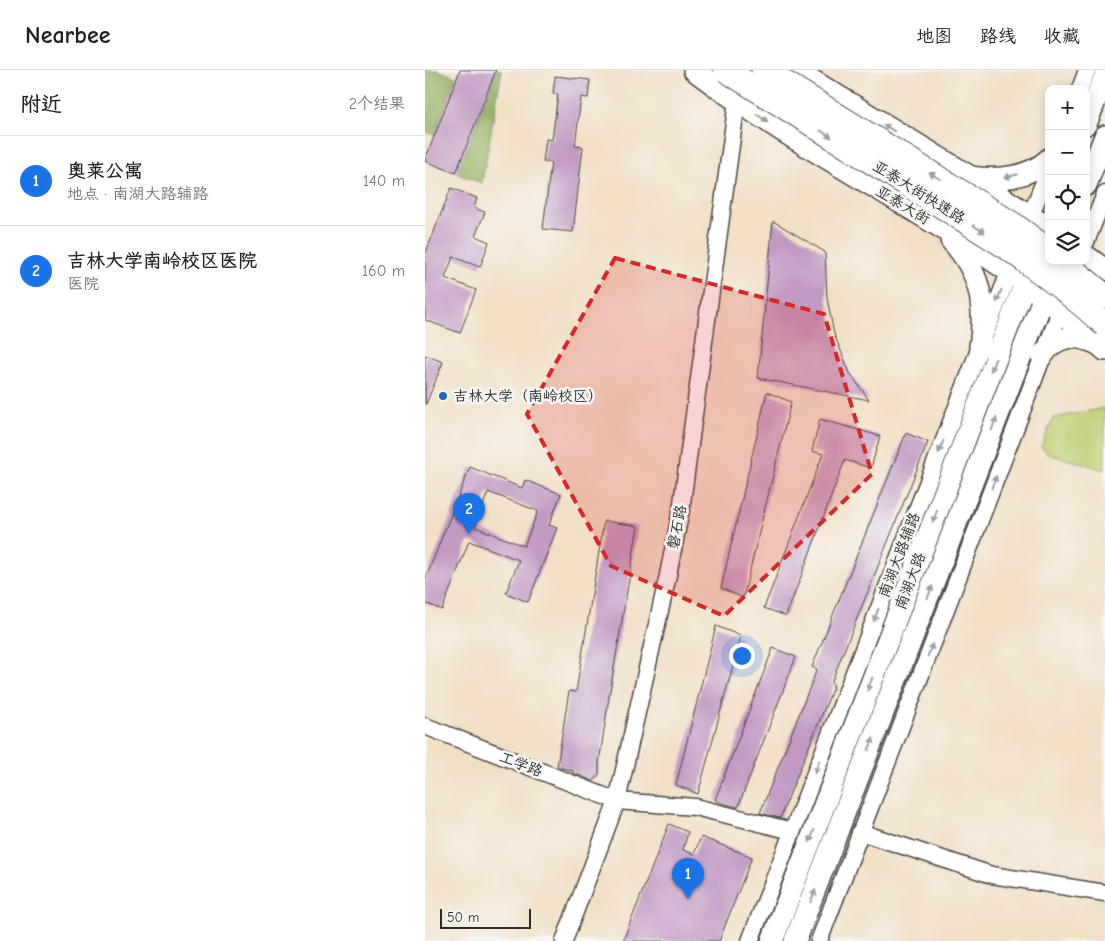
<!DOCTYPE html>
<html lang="zh">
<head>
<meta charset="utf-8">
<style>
	body { margin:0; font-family:"Comic Neue","LXGW WenKai TC",sans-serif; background:#f6f6f6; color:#202124 }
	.controls { position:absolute; right:15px; top:15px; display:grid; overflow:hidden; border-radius:10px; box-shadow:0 2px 12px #0003 }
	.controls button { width:45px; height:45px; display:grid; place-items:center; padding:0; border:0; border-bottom:1px solid #e0e0e0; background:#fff; color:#202124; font:25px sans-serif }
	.scale { position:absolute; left:15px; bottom:12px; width:91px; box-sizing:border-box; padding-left:5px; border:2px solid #2b2b2b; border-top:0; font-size:14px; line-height:18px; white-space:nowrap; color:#2b2b2b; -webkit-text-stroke:4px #f6f6f2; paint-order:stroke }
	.you { position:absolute; left:316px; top:585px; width:18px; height:18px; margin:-12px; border:4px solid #fff; border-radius:50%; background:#1a73e8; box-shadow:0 0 0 8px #1a73e833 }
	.badge { display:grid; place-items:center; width:32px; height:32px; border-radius:50%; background:#1a73e8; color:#fff; font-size:16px; font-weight:700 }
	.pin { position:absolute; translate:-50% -41px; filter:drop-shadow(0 1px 2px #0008) }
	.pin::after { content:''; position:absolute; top:26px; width:18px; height:15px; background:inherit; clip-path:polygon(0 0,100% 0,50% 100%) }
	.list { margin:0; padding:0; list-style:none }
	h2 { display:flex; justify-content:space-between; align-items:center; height:65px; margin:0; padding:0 20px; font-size:21px }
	h2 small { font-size:16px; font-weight:400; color:#757577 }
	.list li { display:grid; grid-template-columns:32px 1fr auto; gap:15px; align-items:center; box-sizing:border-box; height:90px; padding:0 20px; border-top:1px solid #e0e0e0 }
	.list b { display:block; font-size:19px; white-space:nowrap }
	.list p { margin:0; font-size:16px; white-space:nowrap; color:#757577 }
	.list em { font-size:16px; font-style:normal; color:#757577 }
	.icon { flex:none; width:28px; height:28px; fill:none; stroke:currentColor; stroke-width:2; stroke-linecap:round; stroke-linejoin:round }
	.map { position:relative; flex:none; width:680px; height:871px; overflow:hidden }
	header { display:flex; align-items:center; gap:30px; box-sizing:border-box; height:70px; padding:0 25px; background:#fff; border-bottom:1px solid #e0e0e0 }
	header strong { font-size:24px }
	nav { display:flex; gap:28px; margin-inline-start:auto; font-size:18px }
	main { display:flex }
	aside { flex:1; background:#fff }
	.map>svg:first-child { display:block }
	.green { fill:#bdcd6f; stroke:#747c4d }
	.forest { fill:#96b062; stroke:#606e46 }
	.building { fill:#c29bc5; fill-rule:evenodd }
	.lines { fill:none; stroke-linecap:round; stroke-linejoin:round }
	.minor-casing { stroke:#494642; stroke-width:19 }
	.major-casing { stroke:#494642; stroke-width:24 }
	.minor { stroke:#fff; stroke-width:16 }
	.major { stroke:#fff; stroke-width:21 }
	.highway-bridge-casing { stroke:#494642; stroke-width:26; stroke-linecap:butt }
	.highway-bridge { stroke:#fff; stroke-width:24 }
	.oneway { fill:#a0a0a0 }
	.marked { fill:#d62828; fill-opacity:0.2; stroke:#d62828; stroke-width:4; stroke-dasharray:10 6; stroke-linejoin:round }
	.poi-dot { fill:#1f6fb2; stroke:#f6f6f2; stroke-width:2 }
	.labels { text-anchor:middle; stroke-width:5; stroke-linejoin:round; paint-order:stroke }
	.street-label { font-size:15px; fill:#2b2b2b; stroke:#f6f6f2 }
	.poi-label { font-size:15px; fill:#2b2b2b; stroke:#f6f6f2; text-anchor:start }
</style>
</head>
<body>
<header>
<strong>Nearbee</strong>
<nav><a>地图</a><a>路线</a><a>收藏</a></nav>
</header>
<main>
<aside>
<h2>附近<small>2个结果</small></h2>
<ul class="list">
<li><span class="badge">1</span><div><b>奥莱公寓</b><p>地点 · 南湖大路辅路</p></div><em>140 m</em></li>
<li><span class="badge">2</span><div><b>吉林大学南岭校区医院</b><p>医院</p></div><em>160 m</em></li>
</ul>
</aside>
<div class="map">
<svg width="680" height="871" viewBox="0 0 680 871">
	<rect width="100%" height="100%" fill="#f6f6f2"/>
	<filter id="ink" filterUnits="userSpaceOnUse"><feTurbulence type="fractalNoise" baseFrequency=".02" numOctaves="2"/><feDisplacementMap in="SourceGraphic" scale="10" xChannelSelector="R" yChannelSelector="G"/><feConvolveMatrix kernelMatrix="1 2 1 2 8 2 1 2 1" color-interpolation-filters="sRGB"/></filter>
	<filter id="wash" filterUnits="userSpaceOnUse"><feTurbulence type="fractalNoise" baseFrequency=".0096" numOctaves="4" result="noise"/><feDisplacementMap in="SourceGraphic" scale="20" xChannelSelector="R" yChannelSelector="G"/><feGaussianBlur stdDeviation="1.12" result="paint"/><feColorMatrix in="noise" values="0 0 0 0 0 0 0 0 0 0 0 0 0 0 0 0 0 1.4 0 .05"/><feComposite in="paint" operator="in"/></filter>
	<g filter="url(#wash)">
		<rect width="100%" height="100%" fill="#f2e0c6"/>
		<path class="green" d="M680,338V400L623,384L616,377L628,348Z"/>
		<g class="forest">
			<path d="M0,0H13L31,7L9,65L0,62Z"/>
			<path d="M72,0H77L57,113L32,104Z"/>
		</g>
		<g id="blocks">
			<g class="building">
				<path d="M35,0H71L31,103L0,91V90Z"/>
				<path d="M130,6L165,10L163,28L156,27L150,76L158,77L148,162L118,159L126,92H118L121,69L127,70L133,24H128Z"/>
				<path d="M26,118L52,128L49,138L60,142L50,166L64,172L55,197L28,187L20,208L51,220L35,263L0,250V185Z"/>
				<path d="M348,151L400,182L402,228L409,264L425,303L444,330L333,308Z"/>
				<path d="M0,285L18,292L1,334H0Z"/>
				<path d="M342,322L366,332L318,528L296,518Z"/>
				<path d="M395,349L455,366L446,398L420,390L361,546L339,538L398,384L387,381Z"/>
				<path d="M481,363L503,372L406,613L409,615L355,748L335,743L392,599L387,597Z"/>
				<path d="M45,397L97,418L100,410L136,424L124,455L132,458L103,532L81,523L94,490L44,471L17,540L0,533V510ZM63,422L113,441L99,476L50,457Z"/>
				<path d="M179,451L213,456L184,627L174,693V704L169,711L148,703V701L132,697L144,621L151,622Z"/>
				<path d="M291,556L316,566L273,724L251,715Z"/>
				<path d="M348,578L371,587L313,737L297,733L290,730Z"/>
				<path d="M244,754L263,762L258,780L269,784L276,767L327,787L294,871H198Z"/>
			</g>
		</g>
	</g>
	<g filter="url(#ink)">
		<use href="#blocks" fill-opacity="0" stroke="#494642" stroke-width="1"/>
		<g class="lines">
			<g class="minor-casing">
				<g id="minor">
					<path d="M655,19L662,0"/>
					<path d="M602,155L624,99"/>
					<path d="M661,172L680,124"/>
					<path d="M0,656L192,731L270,737L367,761"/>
					<path d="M435,762L567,805L680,823"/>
					<path d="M139,871L192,731L242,510L256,440L312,31"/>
					<path d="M325,871L588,192"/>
					<path d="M394,871L639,231"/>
				</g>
			</g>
			<g class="major-casing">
				<g id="major">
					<path d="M269,0C368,75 481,130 583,201C617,225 649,251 680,280"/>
					<path d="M370,0L544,106L624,158"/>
					<path d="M661,54L680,6"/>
					<path d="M547,107C572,111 604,108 624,89"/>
					<path d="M661,115L680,66"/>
					<path d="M526,170C556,202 561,235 555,277"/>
					<path d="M661,186L680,200"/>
					<path d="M617,286C632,264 650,264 673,274"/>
					<path d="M347,871L624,151"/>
					<path d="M370,871L631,195"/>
				</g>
			</g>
			<use href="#minor" class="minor"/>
			<use href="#major" class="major"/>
			<g class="highway-bridge-casing">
				<g id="highway-bridge">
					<path d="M301,0L580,176C615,201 649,226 680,255"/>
					<path d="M339,0L589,155L624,181"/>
					<path d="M637,191L680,226"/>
				</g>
			</g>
			<use href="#highway-bridge" class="highway-bridge"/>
		</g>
		<defs><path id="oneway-solid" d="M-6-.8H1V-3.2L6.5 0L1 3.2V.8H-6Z" transform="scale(1.25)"/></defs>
		<g class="oneway">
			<use href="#oneway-solid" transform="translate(337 48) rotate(33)"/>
			<use href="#oneway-solid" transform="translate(464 58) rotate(-149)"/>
			<use href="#oneway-solid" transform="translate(401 64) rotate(32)"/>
			<use href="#oneway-solid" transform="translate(510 106) rotate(-148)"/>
			<use href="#oneway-solid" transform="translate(586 106) rotate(166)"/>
			<use href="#oneway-solid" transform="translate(554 159) rotate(33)"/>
			<use href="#oneway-solid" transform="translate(574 226) rotate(111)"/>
			<use href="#oneway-solid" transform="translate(568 295) rotate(111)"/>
			<use href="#oneway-solid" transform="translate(569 354) rotate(-69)"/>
			<use href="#oneway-solid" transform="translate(516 377) rotate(111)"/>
			<use href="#oneway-solid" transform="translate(569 412) rotate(-69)"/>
			<use href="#oneway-solid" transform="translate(510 446) rotate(111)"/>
			<use href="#oneway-solid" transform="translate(505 522) rotate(-69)"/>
			<use href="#oneway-solid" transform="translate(451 545) rotate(111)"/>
			<use href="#oneway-solid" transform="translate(505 580) rotate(-69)"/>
			<use href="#oneway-solid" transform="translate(445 614) rotate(111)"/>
			<use href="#oneway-solid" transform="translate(446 674) rotate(-69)"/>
			<use href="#oneway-solid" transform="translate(392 697) rotate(111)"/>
			<use href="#oneway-solid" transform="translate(387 766) rotate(111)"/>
			<use href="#oneway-solid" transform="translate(388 826) rotate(-69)"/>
		</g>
	</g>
	<path class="marked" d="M190,188L399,244L447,404L299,546L186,496L102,344Z"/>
	<circle class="poi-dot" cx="18" cy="326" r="5"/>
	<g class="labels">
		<g class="street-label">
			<text transform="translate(494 122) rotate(32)" y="5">亚泰大街快速路</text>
			<text transform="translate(478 135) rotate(31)" y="5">亚泰大街</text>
			<text transform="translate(252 457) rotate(-79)" y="5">磐石路</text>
			<text transform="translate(474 485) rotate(-69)" y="5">南湖大路辅路</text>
			<text transform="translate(485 511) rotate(-69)" y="5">南湖大路</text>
			<text transform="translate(96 694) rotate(21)" y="5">工学路</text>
		</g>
		<g class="poi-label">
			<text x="28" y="331">吉林大学（南岭校区）</text>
		</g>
	</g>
</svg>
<div class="controls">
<button>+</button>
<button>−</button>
<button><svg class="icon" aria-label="locate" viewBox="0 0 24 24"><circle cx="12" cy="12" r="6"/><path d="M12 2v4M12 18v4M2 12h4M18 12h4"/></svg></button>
<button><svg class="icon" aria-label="layers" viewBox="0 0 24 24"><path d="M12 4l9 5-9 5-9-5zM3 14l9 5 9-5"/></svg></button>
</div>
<div class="scale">50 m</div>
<div class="you"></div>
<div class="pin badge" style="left:263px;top:829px">1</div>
<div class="pin badge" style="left:44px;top:464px">2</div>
</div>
</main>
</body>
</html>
